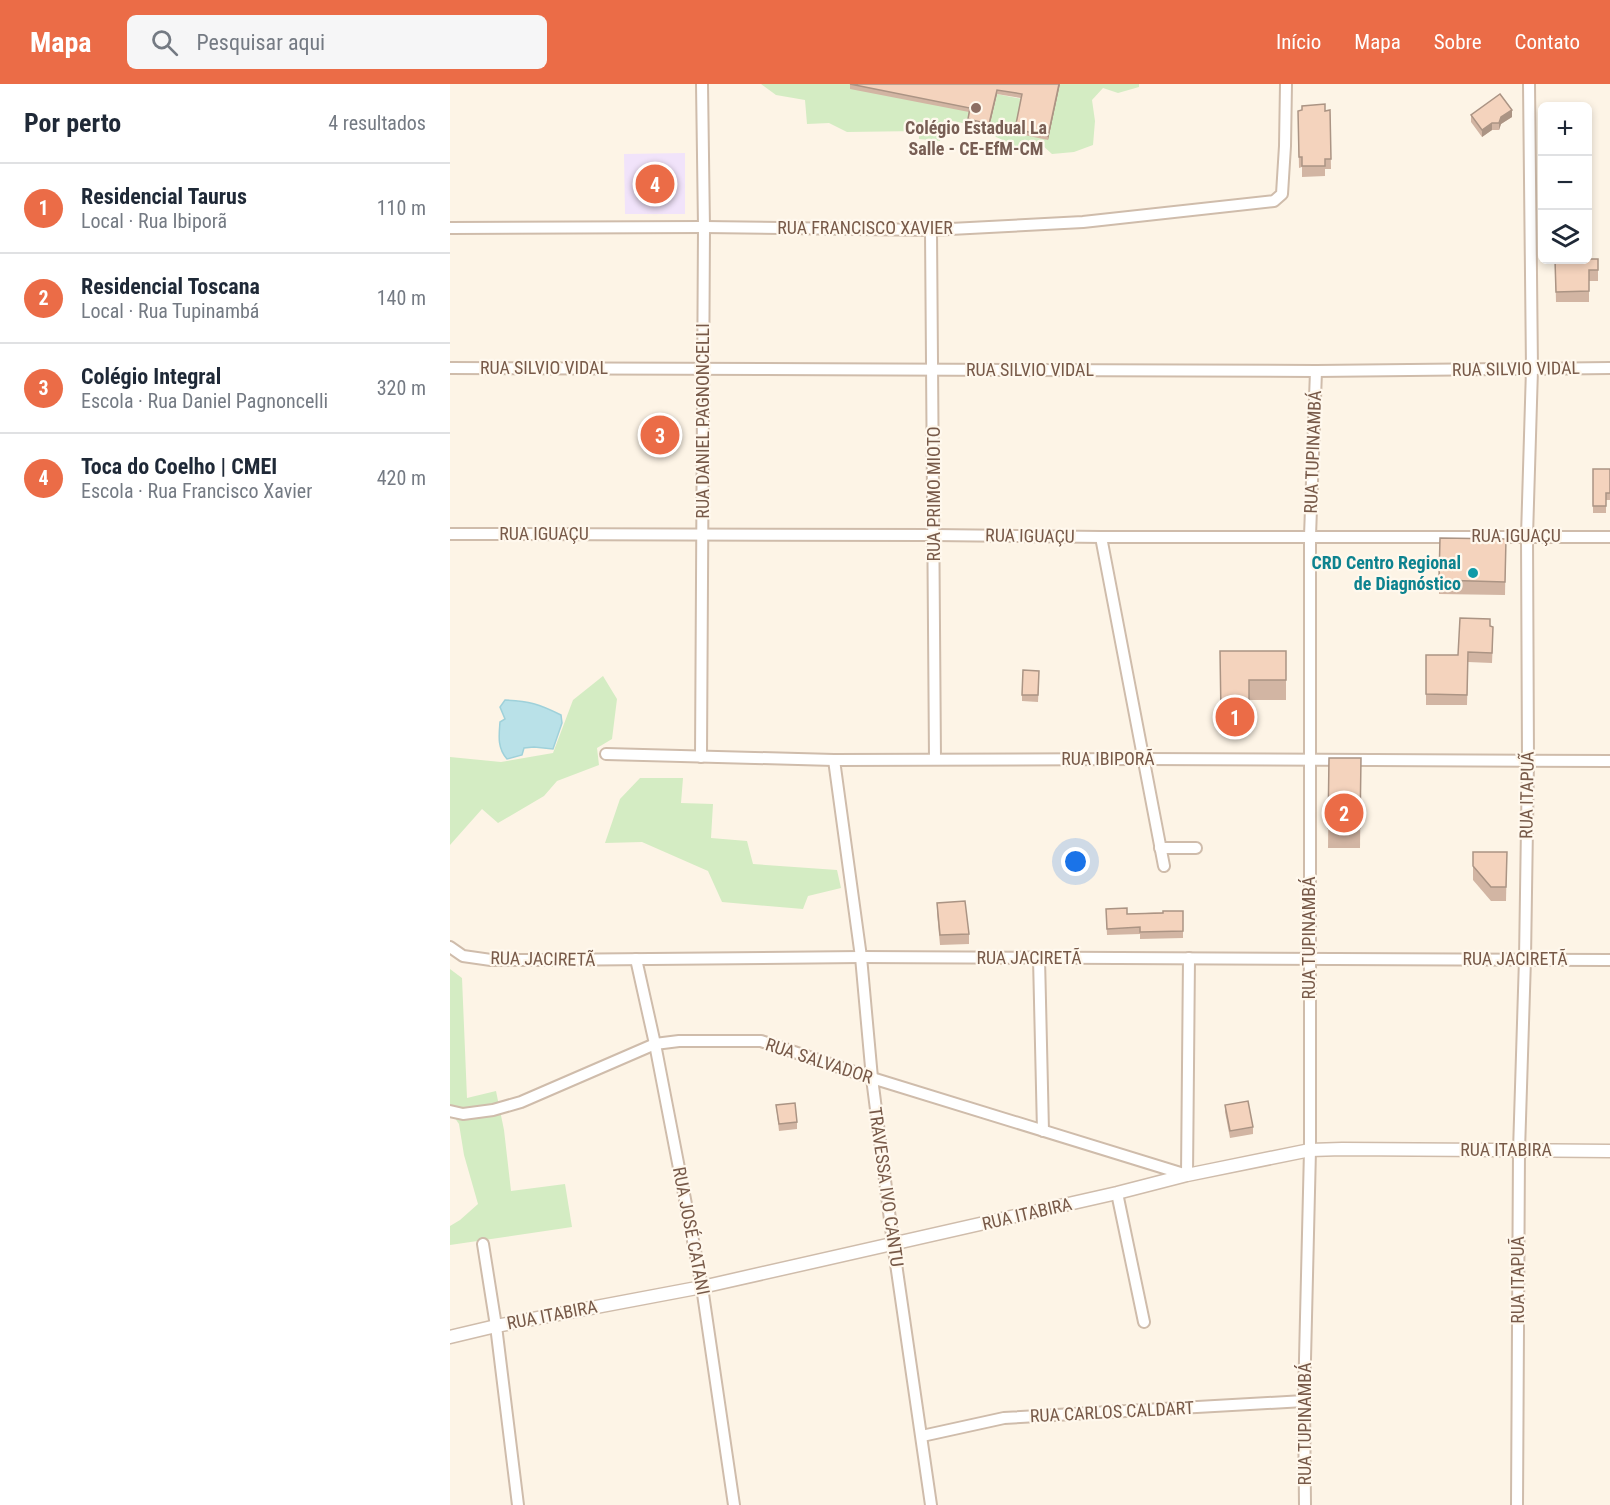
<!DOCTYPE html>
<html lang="pt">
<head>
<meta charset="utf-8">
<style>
	body { margin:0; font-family:"Roboto Condensed",sans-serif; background:#f6f6f7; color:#1f2937 }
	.controls { position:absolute; right:18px; top:18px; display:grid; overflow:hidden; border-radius:9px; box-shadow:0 3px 9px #0003 }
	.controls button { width:54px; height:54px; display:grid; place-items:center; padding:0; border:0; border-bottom:2px solid #e0e1e3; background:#fff; color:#1f2937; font:30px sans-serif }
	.you { position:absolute; left:626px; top:778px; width:21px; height:21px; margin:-15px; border:4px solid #fff; border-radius:50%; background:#1a73e8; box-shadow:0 0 0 9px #1a73e833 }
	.badge { display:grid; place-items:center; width:39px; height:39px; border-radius:50%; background:#eb6c47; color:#fff; font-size:20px; font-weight:700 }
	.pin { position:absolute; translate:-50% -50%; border:3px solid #fff; box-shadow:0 2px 6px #0006 }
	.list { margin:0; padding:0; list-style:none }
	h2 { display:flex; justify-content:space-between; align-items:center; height:78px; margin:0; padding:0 24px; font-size:26px }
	h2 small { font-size:20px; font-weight:400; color:#747a83 }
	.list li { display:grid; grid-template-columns:39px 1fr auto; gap:18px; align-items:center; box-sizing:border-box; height:90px; padding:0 24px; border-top:2px solid #e0e1e3 }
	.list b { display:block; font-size:22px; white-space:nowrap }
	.list p { margin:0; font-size:20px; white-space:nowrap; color:#747a83 }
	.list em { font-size:20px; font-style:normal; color:#747a83 }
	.icon { flex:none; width:33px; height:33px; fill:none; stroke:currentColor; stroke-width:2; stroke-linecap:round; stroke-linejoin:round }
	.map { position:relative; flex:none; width:1160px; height:1421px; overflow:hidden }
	header { display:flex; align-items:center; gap:36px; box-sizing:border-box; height:84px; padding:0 30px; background:#eb6c47; color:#fff }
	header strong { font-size:28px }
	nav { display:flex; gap:33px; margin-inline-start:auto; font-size:21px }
	.search { width:420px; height:54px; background:#f6f6f7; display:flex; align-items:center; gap:15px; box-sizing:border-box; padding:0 21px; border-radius:9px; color:#747a83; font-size:22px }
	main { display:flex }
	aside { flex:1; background:#fff }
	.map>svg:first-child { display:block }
	.education { fill:#f1e3fa }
	.green { fill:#d4ecc3 }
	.water { fill:#b9e1e8; stroke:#9fd1da; stroke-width:1.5 }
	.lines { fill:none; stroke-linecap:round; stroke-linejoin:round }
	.minor-casing { stroke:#cfbcab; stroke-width:14 }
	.tertiary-casing { stroke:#cfbcab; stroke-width:15 }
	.minor { stroke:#fff; stroke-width:10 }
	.tertiary { stroke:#fff; stroke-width:12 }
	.wall { fill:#d2b5a3 }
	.shaded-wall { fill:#ab9484 }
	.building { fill:#f4d3bd; stroke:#ab9484; stroke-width:1.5 }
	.education-dot { fill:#8d6e63; stroke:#fff8ed; stroke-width:2 }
	.culture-dot { fill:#0f9aa8; stroke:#fff8ed; stroke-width:2 }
	.labels { text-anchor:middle; stroke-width:4.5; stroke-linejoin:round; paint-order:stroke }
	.education-label { font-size:18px; font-weight:bold; fill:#785e54; stroke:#fff8ed }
	.street-label { font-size:18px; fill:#785a49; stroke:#fff8ed }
	.culture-label { font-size:18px; font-weight:bold; fill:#0d838f; stroke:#fff8ed; text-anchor:end }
</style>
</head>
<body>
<header>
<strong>Mapa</strong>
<div class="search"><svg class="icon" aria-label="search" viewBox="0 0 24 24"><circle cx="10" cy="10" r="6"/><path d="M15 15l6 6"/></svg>Pesquisar aqui</div>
<nav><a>Início</a><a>Mapa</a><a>Sobre</a><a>Contato</a></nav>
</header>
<main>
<aside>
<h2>Por perto<small>4 resultados</small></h2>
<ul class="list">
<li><span class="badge">1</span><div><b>Residencial Taurus</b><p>Local · Rua Ibiporã</p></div><em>110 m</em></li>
<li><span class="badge">2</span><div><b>Residencial Toscana</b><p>Local · Rua Tupinambá</p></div><em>140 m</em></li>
<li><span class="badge">3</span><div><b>Colégio Integral</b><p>Escola · Rua Daniel Pagnoncelli</p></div><em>320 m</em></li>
<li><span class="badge">4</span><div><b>Toca do Coelho | CMEI</b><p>Escola · Rua Francisco Xavier</p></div><em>420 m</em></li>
</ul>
</aside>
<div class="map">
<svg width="1160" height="1421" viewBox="0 0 1160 1421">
	<rect width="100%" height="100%" fill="#fdf4e6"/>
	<path class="education" d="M235,69V130H175L174,70Z"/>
	<g class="green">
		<path d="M311,0H515L539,44L547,10L572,15L597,56L610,0H689V3L668,9L653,4L642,16L645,37L643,61L624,68L602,70L591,60L572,65L546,53L540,45L494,35L490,57L469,55V47L397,48L379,39L357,40L355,16L326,11Z"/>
		<path d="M153,592L167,615L162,655L147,664L149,681L107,697L94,712L48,739L32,725L0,761V673L51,678L103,669L123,616Z"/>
		<path d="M190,694H233L231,719L263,720L261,754L297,757L303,780L387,786L391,804L358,812L353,825L272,818L258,787L192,758L155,759L170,715Z"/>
		<path d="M0,885L12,894L17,1014L46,1007L54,1046L61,1107L115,1100L122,1143L0,1161V1142L10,1136L28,1120L14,1071L9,1040L0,1027Z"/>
	</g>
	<path class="water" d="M55,616C79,617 89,620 111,631L112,639L103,665L84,663L74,664L72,671L57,675C47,664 49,651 50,638L55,635L50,623Z"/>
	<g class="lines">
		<g class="minor-casing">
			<g id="minor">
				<path d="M0,144L254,143L481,146L633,138L824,117L832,110L835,62L836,0"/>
				<path d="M481,146L485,675"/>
				<path d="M0,284L866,287L1160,284"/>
				<path d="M0,450L484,451L651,453H1160"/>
				<path d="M651,453L714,782"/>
				<path d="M156,670L384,676L693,675L1160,677"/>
				<path d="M251,673L254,143L252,0"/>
				<path d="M384,676L411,873L422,994L443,1159L481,1421"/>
				<path d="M710,764H746"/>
				<path d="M0,863L13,872L41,876H87L411,873L1160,876"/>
				<path d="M589,874L593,1047"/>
				<path d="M186,875L205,960L252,1203L284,1421"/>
				<path d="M0,1027L13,1030L43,1026L71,1018L205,960L229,957H311L422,994L737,1091L739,874"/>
				<path d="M667,1109L694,1238"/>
				<path d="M33,1160L46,1242L68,1421"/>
				<path d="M472,1352L554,1334L854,1317"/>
				<path d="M855,1421L854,1317L860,1066V452L866,287"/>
				<path d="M1067,1421L1069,1067L1075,875L1078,676L1077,452L1082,285L1079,0"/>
			</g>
		</g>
		<g class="tertiary-casing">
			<path id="tertiary" d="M0,1253L46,1242L252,1203L667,1109L737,1091L860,1066L892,1065L1160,1067"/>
		</g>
		<use href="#minor" class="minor"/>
		<use href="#tertiary" class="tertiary"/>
	</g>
	<g class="wall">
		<path d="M400,0H610L598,56L565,49V45L571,14L547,10L539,44L518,39L519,28L400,5Z"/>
		<path d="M880,26L881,85H875V92L852,93V83L849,84L848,27Z"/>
		<path d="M1021,31L1062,33L1051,40L1049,46H1042L1032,53L1021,38Z"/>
		<path d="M1148,175V197H1139V218H1106L1105,176Z"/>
		<path d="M1143,385H1160V416H1156V429H1143Z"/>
		<path d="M990,454L1056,455L1055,511L989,510Z"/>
		<path d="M1040,542L1043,553L1042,579L1018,578L1017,621H976V571H1008Z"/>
		<path d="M770,567H836V616H799V650L771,651Z"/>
		<path d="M589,594L588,618L572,617V611Z"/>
		<path d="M879,674H911L910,764H878Z"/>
		<path d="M1023,768H1057L1056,817H1041L1023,796Z"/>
		<path d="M487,819L519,850V860L490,861L487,829Z"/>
		<path d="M656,825L677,830L733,827V854L690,855V850L657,851Z"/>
		<path d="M326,1021L347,1038V1045L329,1047Z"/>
		<path d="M775,1021L803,1043V1050L780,1054L775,1028Z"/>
	</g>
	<g class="shaded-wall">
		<path d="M609,0H610L598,56V52Z"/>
		<path d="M547,6V10L539,44V40Z"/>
		<path d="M1062,26V33L1051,40L1049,46V39L1051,33Z"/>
		<path d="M1042,39V46L1032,53V46Z"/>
	</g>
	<g class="building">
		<path d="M400,0H609L598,52L565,45L572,10L547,6L539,40L518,35L520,24Z"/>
		<path d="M1050,10L1062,26L1051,33L1049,39H1042L1032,46L1021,31Z"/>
		<path d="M875,20V27L880,26L881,75H875V82H852V73H849L848,27L852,26V22Z"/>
		<path d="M1137,175H1148V186H1139V207L1106,208L1105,176H1137Z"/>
		<path d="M1143,385H1160V409H1156V422H1143Z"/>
		<path d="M990,454L1056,455L1055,498L989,496Z"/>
		<path d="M1010,534L1040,535V542L1043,543L1042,569L1018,568L1017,611L976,610V571H1008Z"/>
		<path d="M770,567H836V596H799V630L771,631Z"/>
		<path d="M573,586L589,587L588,611H572Z"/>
		<path d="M879,674H911L910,744H878Z"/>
		<path d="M1023,768H1057L1056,803H1041L1023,782Z"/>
		<path d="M515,817L519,850L490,851L487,819Z"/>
		<path d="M677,824V830L713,829V827H733V847L690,848V843L657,845L656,825Z"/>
		<path d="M798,1017L803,1043L780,1047L775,1021Z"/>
		<path d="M345,1019L347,1038L329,1040L326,1021Z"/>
	</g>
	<circle class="education-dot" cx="526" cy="24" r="6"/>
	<circle class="culture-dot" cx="1023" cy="489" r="6"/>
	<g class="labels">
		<g class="education-label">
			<text x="526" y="50">Colégio Estadual La<tspan x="526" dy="21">Salle - CE-EfM-CM</tspan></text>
		</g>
		<g class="street-label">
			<text x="415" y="150">RUA FRANCISCO XAVIER</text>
			<text x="94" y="290">RUA SILVIO VIDAL</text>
			<text transform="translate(1066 285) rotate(-1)" y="6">RUA SILVIO VIDAL</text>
			<text x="580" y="292">RUA SILVIO VIDAL</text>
			<text transform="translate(253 337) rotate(-90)" y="6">RUA DANIEL PAGNONCELLI</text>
			<text transform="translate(863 368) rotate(-88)" y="6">RUA TUPINAMBÁ</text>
			<text transform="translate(484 410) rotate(-90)" y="6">RUA PRIMO MIOTO</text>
			<text x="94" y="456">RUA IGUAÇU</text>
			<text transform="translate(580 452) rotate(1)" y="6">RUA IGUAÇU</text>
			<text x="1066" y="458">RUA IGUAÇU</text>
			<text x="658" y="681">RUA IBIPORÃ</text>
			<text transform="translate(1077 711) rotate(-89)" y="6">RUA ITAPUÃ</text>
			<text transform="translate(859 854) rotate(-90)" y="6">RUA TUPINAMBÁ</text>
			<text x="579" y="880">RUA JACIRETÃ</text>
			<text transform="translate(93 875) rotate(1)" y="6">RUA JACIRETÃ</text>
			<text x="1065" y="881">RUA JACIRETÃ</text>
			<text transform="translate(369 977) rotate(18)" y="6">RUA SALVADOR</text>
			<text x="1056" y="1072">RUA ITABIRA</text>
			<text transform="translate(436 1103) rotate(82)" y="6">TRAVESSA IVO CANTU</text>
			<text transform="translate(577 1130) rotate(-13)" y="6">RUA ITABIRA</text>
			<text transform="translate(241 1147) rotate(79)" y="6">RUA JOSÉ CATANI</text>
			<text transform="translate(1068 1196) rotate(-90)" y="6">RUA ITAPUÃ</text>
			<text transform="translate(102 1231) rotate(-11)" y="6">RUA ITABIRA</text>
			<text transform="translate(662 1328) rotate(-3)" y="6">RUA CARLOS CALDART</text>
			<text transform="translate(855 1340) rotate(-90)" y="6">RUA TUPINAMBÁ</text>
		</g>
		<g class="culture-label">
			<text x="1011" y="485">CRD Centro Regional<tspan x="1011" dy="21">de Diagnóstico</tspan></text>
		</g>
	</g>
</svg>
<div class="controls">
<button>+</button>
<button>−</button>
<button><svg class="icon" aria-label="layers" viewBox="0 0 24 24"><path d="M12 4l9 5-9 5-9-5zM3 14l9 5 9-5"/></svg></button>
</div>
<div class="you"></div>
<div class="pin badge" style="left:785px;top:633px">1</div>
<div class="pin badge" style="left:894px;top:729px">2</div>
<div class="pin badge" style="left:210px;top:351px">3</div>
<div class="pin badge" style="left:205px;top:100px">4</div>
</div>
</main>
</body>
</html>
